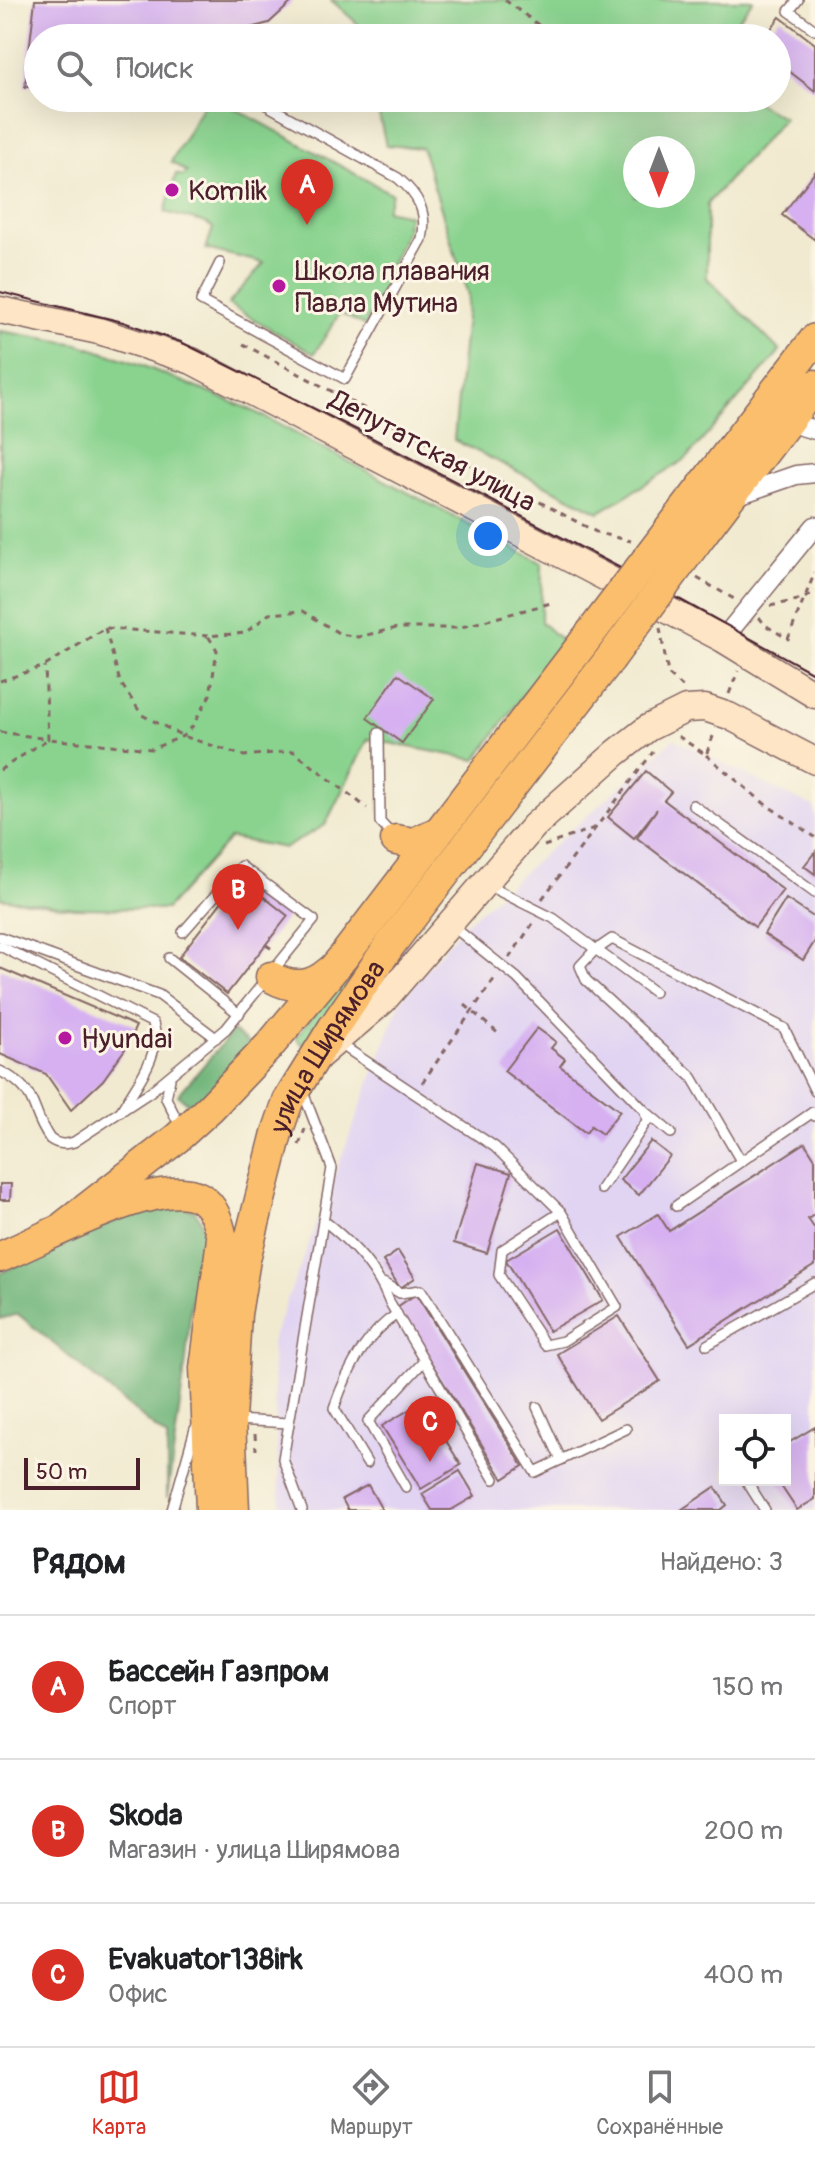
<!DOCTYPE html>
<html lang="ru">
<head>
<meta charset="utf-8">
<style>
	body { margin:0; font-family:Pangolin,sans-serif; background:#f6f6f6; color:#202124 }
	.controls { position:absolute; right:24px; bottom:24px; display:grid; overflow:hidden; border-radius:0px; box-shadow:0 8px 32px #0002 }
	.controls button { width:72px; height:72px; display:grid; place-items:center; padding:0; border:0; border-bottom:2px solid #e0e0e0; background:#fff; color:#202124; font:40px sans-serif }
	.compass { position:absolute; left:623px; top:136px; width:72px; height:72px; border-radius:50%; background:#fff; box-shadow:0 8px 32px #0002; rotate:180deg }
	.scale { position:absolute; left:24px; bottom:20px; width:116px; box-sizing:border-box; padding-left:8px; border:4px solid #4a1f2b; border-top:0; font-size:22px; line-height:28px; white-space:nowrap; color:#4a1f2b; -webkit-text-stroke:6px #fcf5e5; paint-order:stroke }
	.you { position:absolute; left:488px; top:536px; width:28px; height:28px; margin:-20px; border:6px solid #fff; border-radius:50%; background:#1a73e8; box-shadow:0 0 0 12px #1a73e833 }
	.badge { display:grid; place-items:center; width:52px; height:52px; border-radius:50%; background:#d93025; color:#fff; font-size:26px; font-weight:700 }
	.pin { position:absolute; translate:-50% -66px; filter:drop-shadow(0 2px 4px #0008) }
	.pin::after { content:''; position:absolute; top:42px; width:28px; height:24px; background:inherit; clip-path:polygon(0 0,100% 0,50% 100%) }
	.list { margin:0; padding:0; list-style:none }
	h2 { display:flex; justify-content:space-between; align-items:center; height:104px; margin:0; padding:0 32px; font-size:34px }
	h2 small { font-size:26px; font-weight:400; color:#757577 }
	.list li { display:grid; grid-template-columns:52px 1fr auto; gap:24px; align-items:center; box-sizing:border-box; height:144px; padding:0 32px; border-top:2px solid #e0e0e0 }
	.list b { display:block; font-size:30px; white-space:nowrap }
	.list p { margin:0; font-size:26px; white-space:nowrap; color:#757577 }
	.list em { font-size:26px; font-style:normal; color:#757577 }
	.icon { flex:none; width:44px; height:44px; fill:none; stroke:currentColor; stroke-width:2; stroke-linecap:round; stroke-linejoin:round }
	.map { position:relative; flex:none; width:815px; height:1510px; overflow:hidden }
	.search { position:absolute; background:#fff; box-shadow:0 8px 32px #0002; left:24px; right:24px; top:24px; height:88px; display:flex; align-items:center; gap:20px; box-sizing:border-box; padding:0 28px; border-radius:44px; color:#757577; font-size:30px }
	.sheet { height:536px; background:#fff }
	nav { display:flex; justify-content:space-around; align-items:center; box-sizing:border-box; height:112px; border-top:2px solid #e0e0e0; background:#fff; font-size:22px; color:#757577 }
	nav a { display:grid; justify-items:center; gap:4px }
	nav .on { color:#d93025 }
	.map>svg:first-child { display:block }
	.built { fill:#e1d4f3; fill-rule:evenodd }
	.green { fill:#8ad38f; stroke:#6a795d; stroke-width:2; fill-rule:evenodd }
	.forest { fill:#6fb57a; stroke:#5c6a52; stroke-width:2 }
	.building { fill:#d6b0f1 }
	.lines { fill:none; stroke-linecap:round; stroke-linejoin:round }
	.lane-casing { stroke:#846665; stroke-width:12 }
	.street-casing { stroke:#846665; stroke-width:21 }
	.secondary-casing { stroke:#846665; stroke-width:29 }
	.primary-casing { stroke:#846665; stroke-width:33 }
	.path { stroke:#846665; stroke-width:3; stroke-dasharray:6 6; stroke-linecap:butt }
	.lane { stroke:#fff; stroke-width:9 }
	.street { stroke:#fff; stroke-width:18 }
	.secondary { stroke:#fde5c5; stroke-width:26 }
	.primary { stroke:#fabe6d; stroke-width:30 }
	.tram { stroke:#4a1f2b; stroke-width:2 }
	.primary-bridge-casing { stroke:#846665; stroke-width:33; stroke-linecap:butt }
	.primary-bridge { stroke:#fabe6d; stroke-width:30 }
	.poi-dot { fill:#b5179e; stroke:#fcf5e5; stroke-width:3 }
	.labels { text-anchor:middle; stroke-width:6; stroke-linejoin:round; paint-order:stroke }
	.poi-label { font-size:28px; fill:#4a1f2b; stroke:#fcf5e5; text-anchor:start }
	.street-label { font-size:28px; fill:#4a1f2b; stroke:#fcf5e5 }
</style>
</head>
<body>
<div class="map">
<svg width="815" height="1510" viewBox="0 0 815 1510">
	<rect width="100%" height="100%" fill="#fcf5e5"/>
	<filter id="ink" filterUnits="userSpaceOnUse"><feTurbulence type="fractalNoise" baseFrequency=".0125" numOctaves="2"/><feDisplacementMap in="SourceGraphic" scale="16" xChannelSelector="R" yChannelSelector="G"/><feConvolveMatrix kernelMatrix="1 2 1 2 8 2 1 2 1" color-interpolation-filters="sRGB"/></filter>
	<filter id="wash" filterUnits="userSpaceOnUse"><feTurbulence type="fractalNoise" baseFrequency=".006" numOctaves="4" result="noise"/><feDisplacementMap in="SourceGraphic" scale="32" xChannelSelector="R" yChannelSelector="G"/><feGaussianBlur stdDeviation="1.8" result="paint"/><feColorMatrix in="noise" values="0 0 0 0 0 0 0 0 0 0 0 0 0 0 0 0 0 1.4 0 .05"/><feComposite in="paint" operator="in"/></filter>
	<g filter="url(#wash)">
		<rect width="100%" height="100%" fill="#f1ead0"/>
		<path class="built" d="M674,739L815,808V1510H281L271,1343L401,1000L464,925ZM725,1420H785V1480H725Z"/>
		<g class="green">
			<path d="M331,0H753L724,38H361L358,24Z"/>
			<path d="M207,98H216L392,194L386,210L409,215L406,225L408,227L389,269L392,271L386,291H381L365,326L340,313L314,354L228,304L264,263L206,249L213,228L206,223L165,212L176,174L183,176L187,172L171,162Z"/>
			<path d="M375,98H748L784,118L707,204V278L780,351L686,459L599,512L454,440L468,295L422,148L386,145ZM635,148H683V196H635Z"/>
			<path d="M0,331L78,344L139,364L249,409L542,563L541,622L562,641L476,760L368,739L325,825L285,848L230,838L166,909L75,908L0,898Z"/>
			<path d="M573,689L540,741L303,1045L296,1038L529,736Z"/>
		</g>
		<g class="forest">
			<path d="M233,1031L255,1048L194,1108L178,1095Z"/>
			<path d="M157,1202L194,1210L201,1220L206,1243L203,1267L195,1283L191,1305L186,1361L167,1498V1438L18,1314L0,1319V1273Z"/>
		</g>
		<g id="blocks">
			<g class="building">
				<path d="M35,0H294L269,23L211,38H38V83L25,87Z"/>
				<path d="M780,17L815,44V91L777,62V38H764Z"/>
				<path d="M815,172V240L782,215Z"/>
				<path d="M398,674L434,699L402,743L367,718Z"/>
				<path d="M646,771L671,792L664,800L783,890L755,927L637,838L657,809L634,838L608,817Z"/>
				<path d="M815,852V874L804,866Z"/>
				<path d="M240,878L288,916L227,994L179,957Z"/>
				<path d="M786,899L815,918V941L803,960L764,934Z"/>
				<path d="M0,968L136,1026L125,1049L103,1080L71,1110L46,1074L0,1054Z"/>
				<path d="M537,1028L556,1042L551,1048L565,1059L560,1066L620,1111L602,1134L591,1126L586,1133L504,1071Z"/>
				<path d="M651,1141L670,1156L639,1195L620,1180Z"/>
				<path d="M805,1143L815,1159V1214L808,1219L815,1229V1265L689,1344L621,1237L658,1214L669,1231Z"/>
				<path d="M478,1163L511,1173L487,1253L454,1243Z"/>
				<path d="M0,1184H11L10,1200H0Z"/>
				<path d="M560,1228L603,1300L549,1331L506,1260Z"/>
				<path d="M398,1251L415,1278L400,1288L383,1261Z"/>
				<path d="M416,1294L523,1466L503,1479L397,1307Z"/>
				<path d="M619,1316L660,1381L598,1419L557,1354Z"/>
				<path d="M422,1402L461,1465L421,1489L382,1426Z"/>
				<path d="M815,1427V1499L797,1510L777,1480H785V1445Z"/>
				<path d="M460,1471L475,1496L451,1510H432L422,1494Z"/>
				<path d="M368,1485L382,1510H348L342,1499Z"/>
				<path d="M715,1487L727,1505L721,1510H681Z"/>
			</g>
		</g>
	</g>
	<g filter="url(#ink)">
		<use href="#blocks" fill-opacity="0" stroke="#846665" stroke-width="2"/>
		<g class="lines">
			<g class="lane-casing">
				<g id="lane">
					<path d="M798,0L789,11L815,30"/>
					<path d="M220,263L201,301L345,379L422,239C428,212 418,195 398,178L254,98"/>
					<path d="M379,733L380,822L393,836"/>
					<path d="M693,805L815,893"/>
					<path d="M487,885L553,918L654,992"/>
					<path d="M451,925L517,978L645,1111L647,1121L601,1189"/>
					<path d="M0,937L159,995L216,1038"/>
					<path d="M0,946L153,1023C163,1054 136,1084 121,1111"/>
					<path d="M169,958L239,1014"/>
					<path d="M340,1044L495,1147L561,1212L502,1250L499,1275L545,1345L563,1341L617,1307L561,1212"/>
					<path d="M0,1071C41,1092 28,1108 50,1139C58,1145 65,1145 74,1142L150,1092L226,1029L314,920L241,866L183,932"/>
					<path d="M170,1079L166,1098L181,1128"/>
					<path d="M645,1111L671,1133"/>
					<path d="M741,1161L692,1077L586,980L580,966L593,952L612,939L784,1028L815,1091"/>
					<path d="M676,1206L813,1112L815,1116"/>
					<path d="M323,1220C350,1241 377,1269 389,1301L494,1479"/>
					<path d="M383,1283L400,1293L421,1290L535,1472L626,1429"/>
					<path d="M707,1345L815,1283"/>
					<path d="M537,1407L561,1460"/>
					<path d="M236,1420L289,1423"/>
					<path d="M367,1463L334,1408C346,1373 366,1334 397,1314"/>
					<path d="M746,1480L765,1510"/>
					<path d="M406,1487L368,1421L424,1361"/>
					<path d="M172,1510L195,1429"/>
					<path d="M302,1510L283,1459L332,1168L303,1092"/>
				</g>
			</g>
			<g class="street-casing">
				<g id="street">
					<path d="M787,422L815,430"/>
					<path d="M732,497L796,475L815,473"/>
					<path d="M723,639L815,526"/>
				</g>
			</g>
			<g class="secondary-casing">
				<g id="secondary">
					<path d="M0,310L99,331L192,361L723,639L815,695"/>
					<path d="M319,1056L383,1001L534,826L616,753L648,728L686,709L705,708L729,716L815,761"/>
				</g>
			</g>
			<g class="primary-casing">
				<g id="primary">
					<path d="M679,517L815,339"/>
					<path d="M702,534L815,385"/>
					<path d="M396,840L414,843L436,833"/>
					<path d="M271,977C292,989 311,988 329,972"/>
					<path d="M64,1226L177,1138L210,1108L270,1045L344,956L584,642"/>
					<path d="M0,1257C43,1240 157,1175 199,1197C214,1205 219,1224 222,1239L205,1368L211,1510"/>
					<path id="s1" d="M234,1510L230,1420L236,1314L245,1259L277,1133L288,1101L333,1028L390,945L610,659"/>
				</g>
			</g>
			<g class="path">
				<path d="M505,0L556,38"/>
				<path d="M243,344L598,533L631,541"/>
				<path d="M697,578L736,600"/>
				<path d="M770,606L803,599L815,591"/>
				<path d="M759,617L765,625L788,639L815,572"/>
				<path d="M105,628L120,682L142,715L183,736L244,756L293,751L367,808"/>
				<path d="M660,628L668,674L684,688"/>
				<path d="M0,681L45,666L105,628L208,636"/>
				<path d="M729,694L738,671"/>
				<path d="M0,732L48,739L45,666"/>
				<path d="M678,736L706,755L715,731"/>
				<path d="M706,755L765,804L815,837"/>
				<path d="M0,770L48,739L152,749L183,736L192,727L210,695L217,650L208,636L245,633L269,614L303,611L340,634L358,637L397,628H458L551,603"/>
				<path d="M544,846L597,827"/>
				<path d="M542,899L653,752"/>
				<path d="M266,945L275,951"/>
				<path d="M509,958L534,922"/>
				<path d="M465,1005L500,1035"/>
				<path d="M422,1083L495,978"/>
				<path d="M299,1145L305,1129"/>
				<path d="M255,1434L256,1450"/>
			</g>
			<use href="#lane" class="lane"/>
			<use href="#street" class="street"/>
			<use href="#secondary" class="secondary"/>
			<use href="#primary" class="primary"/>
			<path class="tram" d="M0,292L123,322L181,342L359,431L670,594L815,674"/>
			<g class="primary-bridge-casing">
				<g id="primary-bridge">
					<path d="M584,642L679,517"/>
					<path d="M610,659L702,534"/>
				</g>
			</g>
			<use href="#primary-bridge" class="primary-bridge"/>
		</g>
	</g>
	<g class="poi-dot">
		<circle cx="172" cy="190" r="8"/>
		<circle cx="279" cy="286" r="8"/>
		<circle cx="65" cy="1038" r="8"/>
	</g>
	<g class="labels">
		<g class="poi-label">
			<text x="188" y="200">Komlik</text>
			<text x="295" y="280">Школа плавания<tspan x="295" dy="32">Павла Мутина</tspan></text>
			<text x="81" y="1048">Hyundai</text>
		</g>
		<g class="street-label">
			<text transform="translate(433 450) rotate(28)" y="10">Депутатская улица</text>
			<text dy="10" stroke="none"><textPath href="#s1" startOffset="482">улица Ширямова</textPath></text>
		</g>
	</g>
</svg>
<div class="controls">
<button><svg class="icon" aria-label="locate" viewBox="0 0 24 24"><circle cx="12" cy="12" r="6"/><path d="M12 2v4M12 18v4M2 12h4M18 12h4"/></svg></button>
</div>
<svg class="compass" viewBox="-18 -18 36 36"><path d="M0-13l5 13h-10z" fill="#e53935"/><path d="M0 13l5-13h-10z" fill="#757577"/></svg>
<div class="scale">50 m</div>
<div class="you"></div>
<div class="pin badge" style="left:307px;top:225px">A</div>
<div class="pin badge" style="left:238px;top:930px">B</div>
<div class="pin badge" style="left:430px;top:1462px">C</div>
<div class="search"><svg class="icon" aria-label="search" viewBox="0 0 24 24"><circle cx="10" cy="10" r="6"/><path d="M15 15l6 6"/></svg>Поиск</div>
</div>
<section class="sheet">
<h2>Рядом<small>Найдено: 3</small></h2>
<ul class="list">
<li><span class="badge">A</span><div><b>Бассейн Газпром</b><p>Спорт</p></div><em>150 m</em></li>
<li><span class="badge">B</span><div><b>Skoda</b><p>Магазин · улица Ширямова</p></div><em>200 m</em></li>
<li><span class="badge">C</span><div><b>Evakuator138irk</b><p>Офис</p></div><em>400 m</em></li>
</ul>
</section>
<nav>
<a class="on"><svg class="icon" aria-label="map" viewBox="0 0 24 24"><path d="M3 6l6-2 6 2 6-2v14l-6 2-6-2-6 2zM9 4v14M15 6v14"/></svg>Карта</a>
<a><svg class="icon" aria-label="directions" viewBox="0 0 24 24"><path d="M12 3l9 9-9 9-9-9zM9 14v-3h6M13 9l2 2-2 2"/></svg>Маршрут</a>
<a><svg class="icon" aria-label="saved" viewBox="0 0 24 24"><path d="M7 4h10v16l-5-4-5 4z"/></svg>Сохранённые</a>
</nav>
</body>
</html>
